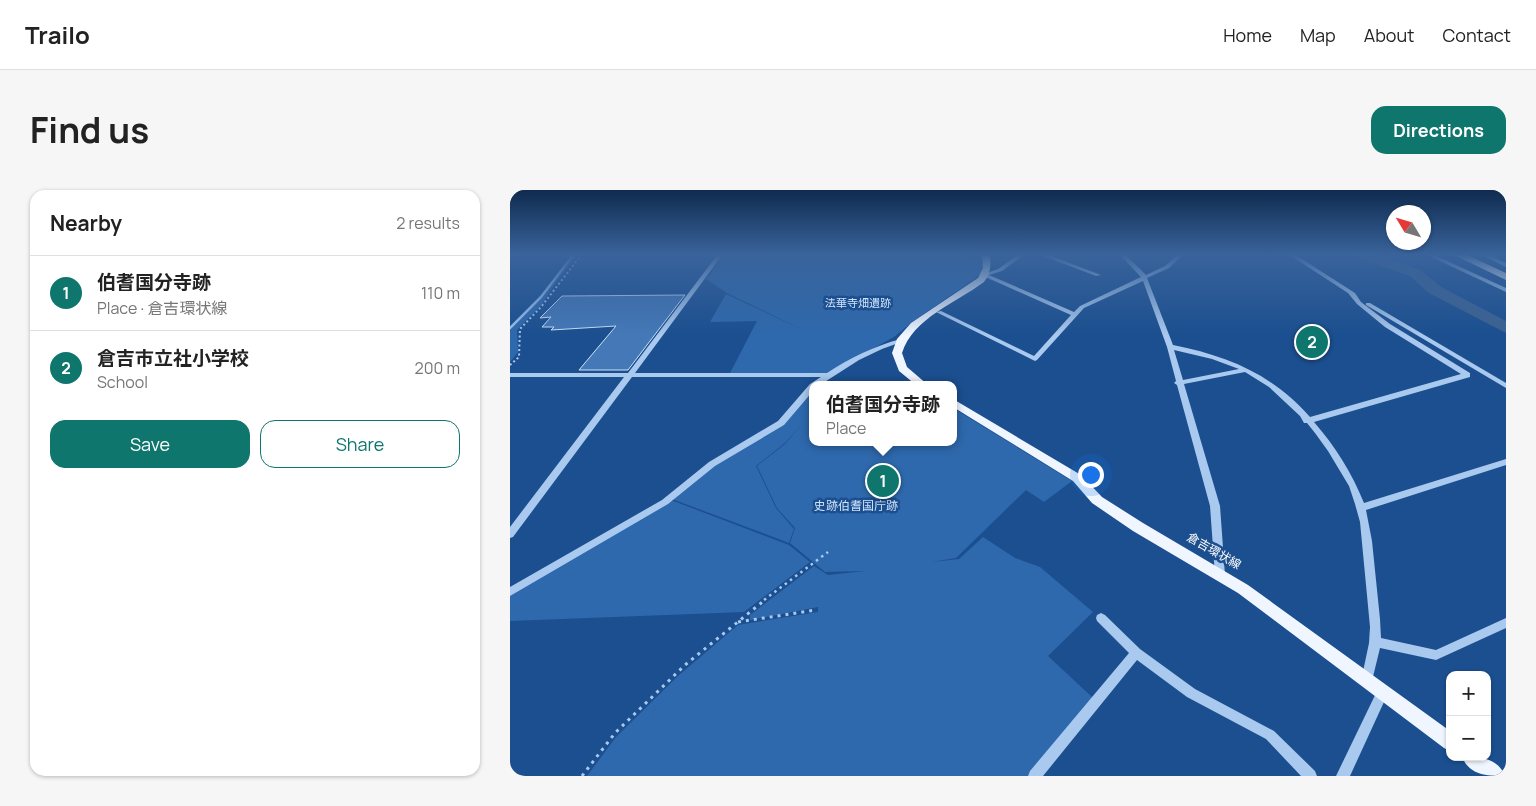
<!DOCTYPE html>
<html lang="en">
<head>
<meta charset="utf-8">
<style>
	body { margin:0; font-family:Manrope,"Noto Sans JP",sans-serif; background:#f6f6f6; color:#222 }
	.controls { position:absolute; right:15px; bottom:15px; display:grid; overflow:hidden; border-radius:10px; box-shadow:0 1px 4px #0004 }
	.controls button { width:45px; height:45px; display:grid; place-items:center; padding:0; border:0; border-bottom:1px solid #e0e0e0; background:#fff; color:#222; font:25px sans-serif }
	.compass { position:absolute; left:876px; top:15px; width:45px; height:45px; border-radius:50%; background:#fff; box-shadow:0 1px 4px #0004; rotate:308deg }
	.you { position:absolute; left:580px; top:284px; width:18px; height:18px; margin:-12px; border:4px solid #fff; border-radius:50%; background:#1a73e8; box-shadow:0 0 0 8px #1a73e833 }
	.badge { display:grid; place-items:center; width:32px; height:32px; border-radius:50%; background:#0f766e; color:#fff; font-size:16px; font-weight:700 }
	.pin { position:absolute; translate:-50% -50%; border:2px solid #fff; box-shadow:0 1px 5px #0006 }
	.popup { position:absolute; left:299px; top:191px; width:148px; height:65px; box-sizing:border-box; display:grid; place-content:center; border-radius:10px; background:#fff; filter:drop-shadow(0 1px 4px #0005); font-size:16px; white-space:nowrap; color:#767676 }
	.popup b { font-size:19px; color:#222 }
	.popup::after { content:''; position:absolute; left:50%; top:100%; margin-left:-10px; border:10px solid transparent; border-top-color:#fff }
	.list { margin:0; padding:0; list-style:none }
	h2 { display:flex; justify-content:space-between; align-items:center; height:65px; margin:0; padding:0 20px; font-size:21px }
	h2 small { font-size:16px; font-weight:400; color:#767676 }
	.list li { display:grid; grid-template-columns:32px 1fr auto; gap:15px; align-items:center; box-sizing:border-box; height:75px; padding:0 20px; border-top:1px solid #e0e0e0 }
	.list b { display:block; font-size:19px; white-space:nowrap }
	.list p { margin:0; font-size:16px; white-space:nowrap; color:#767676 }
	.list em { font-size:16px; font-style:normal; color:#767676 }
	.actions { display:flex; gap:10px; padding:15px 20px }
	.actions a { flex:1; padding:11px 0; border:1px solid #0f766e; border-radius:15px; text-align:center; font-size:18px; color:#0f766e }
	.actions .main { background:#0f766e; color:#fff }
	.map { position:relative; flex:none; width:996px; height:586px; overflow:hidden; border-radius:15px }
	header { display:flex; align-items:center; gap:30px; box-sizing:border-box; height:70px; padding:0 25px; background:#fff; border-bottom:1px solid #e0e0e0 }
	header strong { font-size:24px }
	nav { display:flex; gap:28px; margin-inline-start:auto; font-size:18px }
	.intro { display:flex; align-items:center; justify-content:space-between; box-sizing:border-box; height:120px; padding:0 30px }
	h1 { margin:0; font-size:35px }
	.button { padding:12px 22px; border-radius:15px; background:#0f766e; color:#fff; font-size:18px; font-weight:700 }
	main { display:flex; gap:30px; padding:0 30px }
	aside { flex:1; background:#fff; border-radius:15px; box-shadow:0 1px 4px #0004 }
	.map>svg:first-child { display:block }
	.green { fill:#2e69ad }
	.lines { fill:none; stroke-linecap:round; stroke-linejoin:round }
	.stream { stroke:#9cc4f0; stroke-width:2.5 }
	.river { fill:#3c6290; fill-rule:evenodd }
	.building { fill:#4478b7; stroke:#cfe3fa }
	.path-far2 { stroke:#a9c9ee; stroke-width:2; stroke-dasharray:2 2.5; stroke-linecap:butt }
	.path-far1 { stroke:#a9c9ee; stroke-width:2.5; stroke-dasharray:2.5 4; stroke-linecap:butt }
	.path { stroke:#a9c9ee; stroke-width:3; stroke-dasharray:3 5; stroke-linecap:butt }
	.minor { fill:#a9c9ee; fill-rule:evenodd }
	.major { fill:#f0f6ff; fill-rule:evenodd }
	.highway { fill:#fff; fill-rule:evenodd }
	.labels { text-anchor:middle; stroke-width:5; stroke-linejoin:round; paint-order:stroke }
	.far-park-label { font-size:11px; fill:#cfe3fa; stroke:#1b4f8f }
	.park-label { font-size:12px; fill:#cfe3fa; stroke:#1b4f8f }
	.street-label { font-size:12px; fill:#fff; stroke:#1b4f8f }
</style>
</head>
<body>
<header>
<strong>Trailo</strong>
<nav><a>Home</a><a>Map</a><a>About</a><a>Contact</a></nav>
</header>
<div class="intro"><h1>Find us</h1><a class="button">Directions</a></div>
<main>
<aside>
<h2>Nearby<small>2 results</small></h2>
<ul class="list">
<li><span class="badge">1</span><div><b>伯耆国分寺跡</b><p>Place · 倉吉環状線</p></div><em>110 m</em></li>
<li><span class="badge">2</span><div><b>倉吉市立社小学校</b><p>School</p></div><em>200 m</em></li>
</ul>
<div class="actions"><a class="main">Save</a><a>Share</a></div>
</aside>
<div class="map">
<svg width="996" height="586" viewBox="0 0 996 586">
	<rect width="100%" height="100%" fill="#1b4f8f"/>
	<g class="green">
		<path d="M65,64H69L46,92L32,114L7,140L8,162L0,172V140L32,107L41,94Z"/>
		<path d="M215,64H450L473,74L471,83L463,90L402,132L384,147L318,183H220L247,131L200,132L216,104L295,141L217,103L196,89Z"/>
		<path d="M303,199V252H443V218L562,291L534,312L516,300L446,368L421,372L449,369L473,347L505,368L530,377L583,422L538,466L583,508L522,586H77L106,547L168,486L228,435L308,422V417L240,430V425L304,376L318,385L355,381L315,382L280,353L285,338L267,318L247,276L275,254L291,235L275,253L246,276L266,318L284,339L279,353L162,309L205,275L264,239Z"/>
		<path d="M161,310L279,355L300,372L234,422L0,431V405Z"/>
	</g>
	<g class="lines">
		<path class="stream" d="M0,138L31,107L64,64"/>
		<path class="river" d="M844,64H866L910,80L931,97L996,131V143L919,103L900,86L846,67Z"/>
	</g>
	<path class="building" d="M175,105L118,180H69L106,136L41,140L44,137H32L41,127L30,128L52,106Z"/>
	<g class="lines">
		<path class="path-far2" d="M0,175L9,167L10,139L31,117L72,64"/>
		<path class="path-far1" d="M254,410L318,362"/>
		<g class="path">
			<path d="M228,432L306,420"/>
			<path d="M72,586L105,543L175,475L256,409"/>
		</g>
		<g class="minor">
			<path d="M208,64H213L125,183H317C340,168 364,156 391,149L394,151L372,159L349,170L310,195H303V201L274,235L205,276L158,314L0,406V397L152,310L199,272L268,231L300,194L311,187H122L3,347L0,348V337L114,187H0V183H118Z"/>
			<path d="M509,64H515L492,81L479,85L564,122L570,116L631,87L609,64H615L636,85L655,76L668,64H674L659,78L637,88L663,155C718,166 762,184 800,227L951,184L875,137L847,114L838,103L778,64H784L845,103L851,112L880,134L960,183V187L804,232C825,256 842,283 854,313L996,269V275L856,320L862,351L870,429L871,448L926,460L996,428V438L926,470L870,458L861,495L857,497L853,495L851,491L859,453L860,437L850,332L845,314L839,296L818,261L805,243L797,233H794L790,226L759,197L735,182L674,194L710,316L715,385L714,388L710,389L706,388L705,385L700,316L667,195L664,193L666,191L657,157L633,91L574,118L527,170L525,171L426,122L431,121L524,166L561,125L471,85L488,79ZM664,160L702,169L729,179L673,190Z"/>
			<path d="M528,64H536L591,85L586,86Z"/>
			<path d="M915,64H922L996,98V102Z"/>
			<path d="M969,64H977L996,73V77Z"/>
			<path d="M856,113H860L996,193V198L856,115Z"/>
			<path d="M591,423L595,425L630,459L685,499L764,541L805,581L807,586H791L756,549L677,507L627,470L533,586H518L520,581L619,463L587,431L586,428L587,425Z"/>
			<path d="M873,495L877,497L879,501L840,586H826L869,497Z"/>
		</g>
		<g class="major">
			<path d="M0,64H7L0,67Z"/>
			<path d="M472,64H480C481,75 481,83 474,92C446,113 403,128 392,163L397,177L418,195H406L389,181L382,163L387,149L401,133L468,88L473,78Z"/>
			<path d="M443,209L571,285L592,307L633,333L738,395L940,541V561L934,558L728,403L623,341L582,313L563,291L443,217Z"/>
			<path d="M952,567C970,567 987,567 995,586C978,586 960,586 952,567Z"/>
		</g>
		<path class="highway" d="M942,64H955L996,83V90Z"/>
	</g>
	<linearGradient id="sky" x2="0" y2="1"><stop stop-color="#0f2b4f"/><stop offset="0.44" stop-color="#39639b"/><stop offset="1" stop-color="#39639b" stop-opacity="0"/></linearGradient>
	<rect width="996" height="146" fill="url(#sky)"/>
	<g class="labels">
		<g class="far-park-label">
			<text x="348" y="117">法華寺畑遺跡</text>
		</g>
		<g class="park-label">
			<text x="346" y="320">史跡伯耆国庁跡</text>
		</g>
		<g class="street-label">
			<text transform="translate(704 361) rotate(30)" y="4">倉吉環状線</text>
		</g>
	</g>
</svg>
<div class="controls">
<button>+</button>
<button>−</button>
</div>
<svg class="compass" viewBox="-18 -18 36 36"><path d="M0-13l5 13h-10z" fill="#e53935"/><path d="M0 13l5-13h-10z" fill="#767676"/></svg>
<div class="you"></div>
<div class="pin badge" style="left:373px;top:291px">1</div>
<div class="popup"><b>伯耆国分寺跡</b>Place</div>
<div class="pin badge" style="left:802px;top:152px">2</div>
</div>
</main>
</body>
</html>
